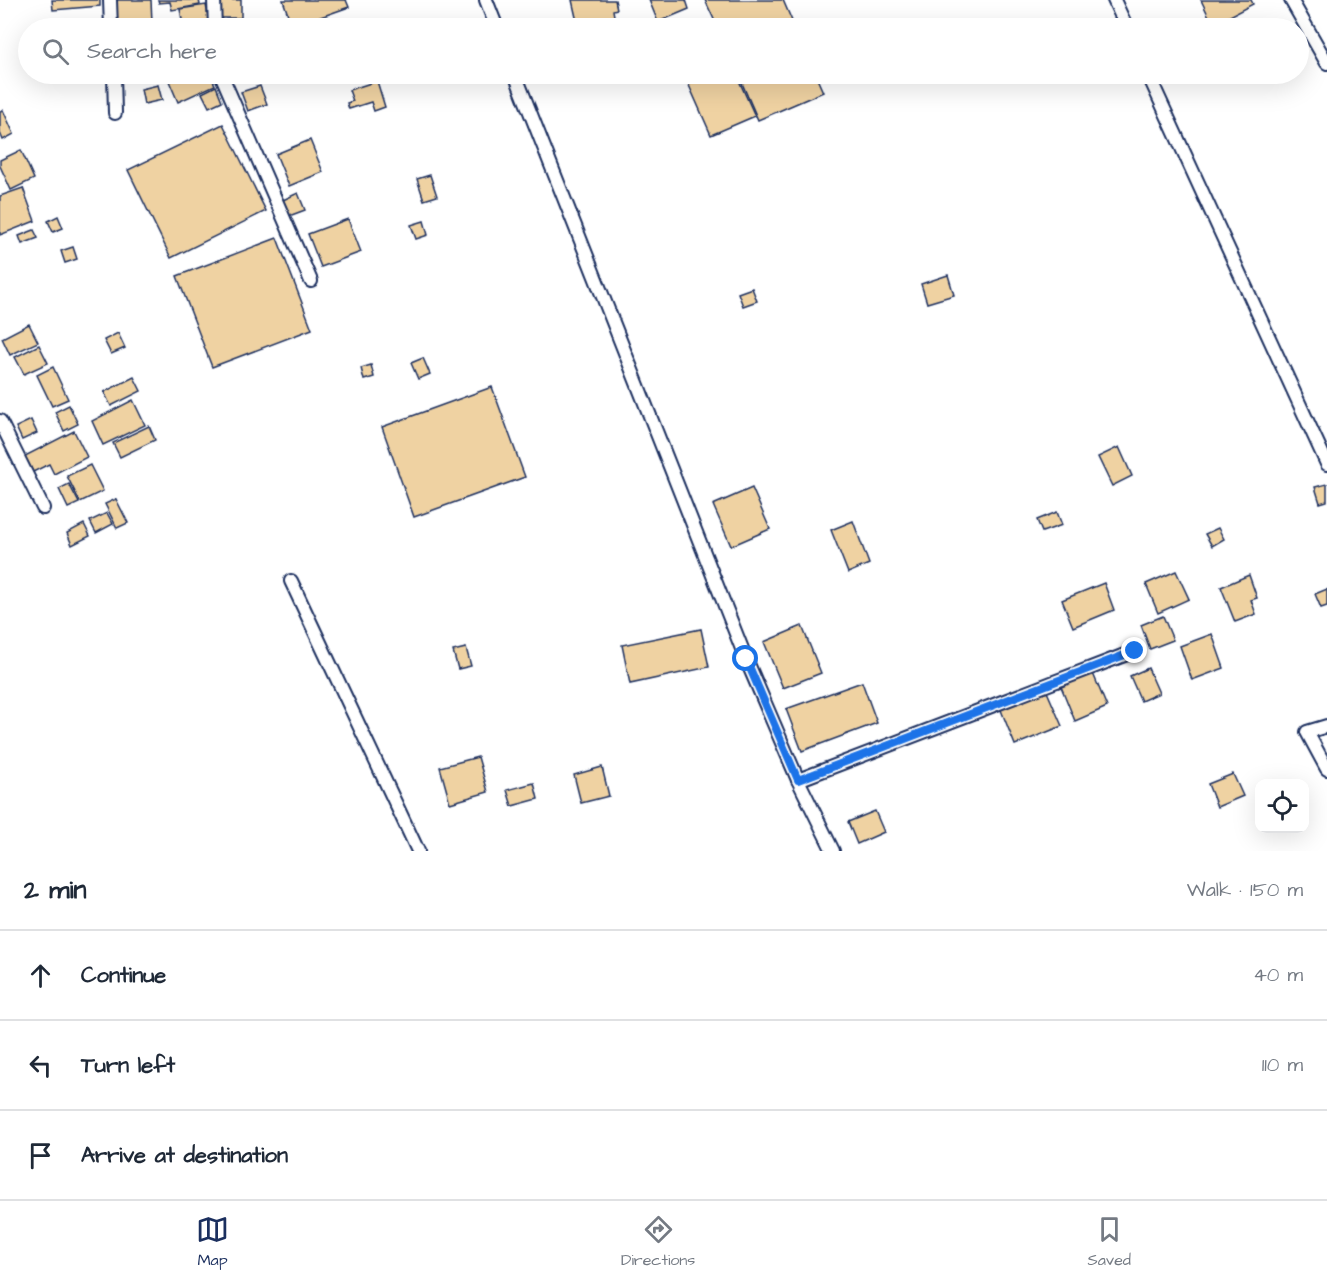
<!DOCTYPE html>
<html lang="en">
<head>
<meta charset="utf-8">
<style>
	body { margin:0; font-family:"Architects Daughter",sans-serif; background:#f2f2f3; color:#1f2937 }
	.controls { position:absolute; right:18px; bottom:18px; display:grid; overflow:hidden; border-radius:12px; box-shadow:0 6px 24px #0002 }
	.controls button { width:54px; height:54px; display:grid; place-items:center; padding:0; border:0; border-bottom:2px solid #e0e1e3; background:#fff; color:#1f2937; font:30px sans-serif }
	.stop { position:absolute; width:18px; height:18px; margin:-14px; border:4px solid #1a73e8; border-radius:50%; background:#fff }
	.stop.end { background:#1a73e8; border-color:#fff; box-shadow:0 2px 6px #0008 }
	.list { margin:0; padding:0; list-style:none }
	h2 { display:flex; justify-content:space-between; align-items:center; height:78px; margin:0; padding:0 24px; font-size:26px }
	h2 small { font-size:20px; font-weight:400; color:#747a83 }
	.list li { display:grid; grid-template-columns:39px 1fr auto; gap:18px; align-items:center; box-sizing:border-box; height:90px; padding:0 24px; border-top:2px solid #e0e1e3 }
	.list b { display:block; font-size:22px; white-space:nowrap }
	.list em { font-size:20px; font-style:normal; color:#747a83 }
	.icon { flex:none; width:33px; height:33px; fill:none; stroke:currentColor; stroke-width:2; stroke-linecap:round; stroke-linejoin:round }
	.map { position:relative; flex:none; width:1327px; height:851px; overflow:hidden }
	.search { position:absolute; background:#fff; box-shadow:0 6px 24px #0002; left:18px; right:18px; top:18px; height:66px; display:flex; align-items:center; gap:15px; box-sizing:border-box; padding:0 21px; border-radius:33px; color:#747a83; font-size:22px }
	.sheet { height:348px; background:#fff }
	nav { display:flex; justify-content:space-around; align-items:center; box-sizing:border-box; height:84px; border-top:2px solid #e0e1e3; background:#fff; font-size:16px; color:#747a83 }
	nav a { display:grid; justify-items:center; gap:3px }
	nav .on { color:#1b2f5e }
	.map>svg:first-child { display:block }
	.building { fill:#efd2a2; stroke:#1b2f5e; stroke-width:1.5 }
	.lines { fill:none; stroke-linecap:round; stroke-linejoin:round }
	.lane-casing { stroke:#1b2f5e; stroke-width:16 }
	.lane { stroke:#fff; stroke-width:12 }
	.route { stroke:#1a73e8; stroke-width:8 }
</style>
</head>
<body>
<div class="map">
<svg width="1327" height="851" viewBox="0 0 1327 851">
	<rect width="100%" height="100%" fill="#fff"/>
	<filter id="ink" filterUnits="userSpaceOnUse"><feTurbulence type="fractalNoise" baseFrequency=".0167" numOctaves="2"/><feDisplacementMap in="SourceGraphic" scale="12" xChannelSelector="R" yChannelSelector="G"/><feConvolveMatrix kernelMatrix="1 2 1 2 8 2 1 2 1" color-interpolation-filters="sRGB"/></filter>
	<g filter="url(#ink)">
		<g class="building">
			<path d="M52,0H100V6L53,10Z"/>
			<path d="M113,0H151L152,23L114,25Z"/>
			<path d="M158,0H199L200,5L172,10L170,2L159,3Z"/>
			<rect x="215" y="0" width="26" height="18"/>
			<path d="M283,0H346L349,7L292,27Z"/>
			<path d="M572,0H615L617,9L613,10L616,28H570L578,26Z"/>
			<path d="M649,0H686L689,9L658,22Z"/>
			<path d="M705,0H783L795,28H718Z"/>
			<path d="M1201,0H1251L1253,4L1213,25Z"/>
			<path d="M206,5L209,21L183,25L180,9Z"/>
			<path d="M356,21L358,28H333Z"/>
			<path d="M52,25L98,28H51Z"/>
			<path d="M185,74H210L215,85L178,102L169,81Z"/>
			<path d="M684,74H736L755,116L711,135Z"/>
			<path d="M738,74H815L823,92L758,120Z"/>
			<path d="M377,81L385,107L374,111L371,102L349,109L347,103L353,101L349,90Z"/>
			<path d="M158,85L162,100L144,104L141,89Z"/>
			<path d="M216,86L222,101L209,107L202,93Z"/>
			<path d="M260,86L267,104L248,111L241,92Z"/>
			<path d="M3,110L14,134L3,140L0,133V111Z"/>
			<path d="M223,124L266,211L171,258L128,170Z"/>
			<path d="M310,140L323,172L289,186L276,154Z"/>
			<path d="M21,150L34,179L11,190L0,166V160Z"/>
			<path d="M430,175L437,196L424,200L417,179Z"/>
			<path d="M23,188L35,221L0,235V196Z"/>
			<path d="M298,193L305,210L289,216L283,200Z"/>
			<path d="M58,216L63,228L53,232L48,221Z"/>
			<path d="M348,219L361,252L321,267L308,234Z"/>
			<path d="M424,221L428,235L416,239L411,225Z"/>
			<path d="M34,230L38,238L22,244L19,236Z"/>
			<path d="M277,238L312,329L212,367L177,276Z"/>
			<path d="M73,247L77,259L65,263L61,251Z"/>
			<path d="M948,275L954,295L927,303L921,284Z"/>
			<path d="M752,288L757,301L743,306L738,293Z"/>
			<path d="M29,324L38,342L10,355L2,338Z"/>
			<path d="M118,333L125,348L111,354L104,340Z"/>
			<path d="M39,345L48,363L24,374L15,357Z"/>
			<path d="M423,358L430,374L418,379L411,363Z"/>
			<path d="M371,365L374,377L364,380L361,368Z"/>
			<path d="M53,367L68,399L52,406L37,375Z"/>
			<path d="M134,377L141,391L111,406L104,392Z"/>
			<path d="M492,387L525,477L414,517L382,427Z"/>
			<path d="M133,400L145,425L103,445L92,421Z"/>
			<path d="M69,405L78,424L64,431L55,412Z"/>
			<path d="M31,420L37,433L22,440L16,427Z"/>
			<path d="M149,426L155,440L120,457L113,443Z"/>
			<path d="M74,431L87,457L54,474L49,464L33,472L25,456Z"/>
			<path d="M1119,447L1132,476L1112,486L1098,457Z"/>
			<path d="M90,465L103,491L80,502L67,476Z"/>
			<path d="M69,484L79,503L68,508L59,489Z"/>
			<path d="M1327,484V501L1320,503L1315,487Z"/>
			<path d="M752,488L770,529L731,546L713,505Z"/>
			<path d="M116,499L128,523L117,528L105,504Z"/>
			<path d="M1057,512L1062,525L1042,532L1037,520Z"/>
			<path d="M107,513L113,524L96,533L90,521Z"/>
			<path d="M853,521L869,564L848,573L831,530Z"/>
			<path d="M84,524L90,536L72,545L67,533Z"/>
			<path d="M1218,528L1224,539L1212,546L1205,534Z"/>
			<path d="M1176,571L1189,599L1158,613L1146,584Z"/>
			<path d="M1249,575L1257,598L1251,600L1256,614L1235,622L1221,587Z"/>
			<path d="M1104,583L1114,610L1073,627L1062,600Z"/>
			<path d="M1327,589V606L1321,608L1315,594Z"/>
			<path d="M1163,616L1173,640L1150,649L1141,625Z"/>
			<path d="M802,626L821,673L783,688L764,642Z"/>
			<path d="M701,629L709,667L630,684L622,645Z"/>
			<path d="M1212,634L1224,668L1192,680L1180,646Z"/>
			<path d="M466,648L471,666L458,669L453,651Z"/>
			<path d="M1148,668L1159,693L1141,701L1130,676Z"/>
			<path d="M1092,671L1107,707L1075,721L1060,684Z"/>
			<path d="M862,682L877,723L802,751L786,709Z"/>
			<path d="M1045,687L1062,726L1015,745L999,705Z"/>
			<path d="M478,757L488,792L450,803L440,767Z"/>
			<path d="M602,767L609,796L581,803L574,775Z"/>
			<path d="M1233,774L1243,796L1217,807L1208,784Z"/>
			<path d="M534,783L538,799L512,806L507,790Z"/>
			<path d="M875,811L884,832L857,844L848,822Z"/>
		</g>
		<g class="lines">
			<g class="lane-casing">
				<g id="lane">
					<path d="M110,0L111,28"/>
					<path d="M214,0L215,28"/>
					<path d="M486,0L497,28"/>
					<path d="M1114,0L1127,28"/>
					<path d="M1291,0L1327,63"/>
					<path d="M114,74L115,113"/>
					<path d="M221,74L311,281"/>
					<path d="M515,74L746,659L798,780L833,851"/>
					<path d="M1148,74L1327,464"/>
					<path d="M0,421L43,508"/>
					<path d="M291,581L418,851"/>
					<path d="M1327,726L1307,732L1327,769"/>
					<path d="M798,780L1135,651"/>
				</g>
			</g>
			<use href="#lane" class="lane"/>
		</g>
	</g>
	<g class="lines" filter="url(#ink)">
		<path class="route" d="M746,659L798,780L1135,651"/>
	</g>
</svg>
<div class="controls">
<button><svg class="icon" aria-label="locate" viewBox="0 0 24 24"><circle cx="12" cy="12" r="6"/><path d="M12 2v4M12 18v4M2 12h4M18 12h4"/></svg></button>
</div>
<div class="stop" style="left:746px;top:659px"></div>
<div class="stop end" style="left:1135px;top:651px"></div>
<div class="search"><svg class="icon" aria-label="search" viewBox="0 0 24 24"><circle cx="10" cy="10" r="6"/><path d="M15 15l6 6"/></svg>Search here</div>
</div>
<section class="sheet">
<h2>2 min<small>Walk · 150 m</small></h2>
<ul class="list">
<li><svg class="icon" aria-label="ahead" viewBox="0 0 24 24"><path d="M12 20V5M6 11l6-6 6 6"/></svg><div><b>Continue</b></div><em>40 m</em></li>
<li><svg class="icon" aria-label="left" viewBox="0 0 24 24"><path d="M17 20v-9H6M10 6l-5 5 5 5"/></svg><div><b>Turn left</b></div><em>110 m</em></li>
<li><svg class="icon" aria-label="arrive" viewBox="0 0 24 24"><path d="M6 21V4h12l-3 4 3 4H6"/></svg><div><b>Arrive at destination</b></div></li>
</ul>
</section>
<nav>
<a class="on"><svg class="icon" aria-label="map" viewBox="0 0 24 24"><path d="M3 6l6-2 6 2 6-2v14l-6 2-6-2-6 2zM9 4v14M15 6v14"/></svg>Map</a>
<a><svg class="icon" aria-label="directions" viewBox="0 0 24 24"><path d="M12 3l9 9-9 9-9-9zM9 14v-3h6M13 9l2 2-2 2"/></svg>Directions</a>
<a><svg class="icon" aria-label="saved" viewBox="0 0 24 24"><path d="M7 4h10v16l-5-4-5 4z"/></svg>Saved</a>
</nav>
</body>
</html>
